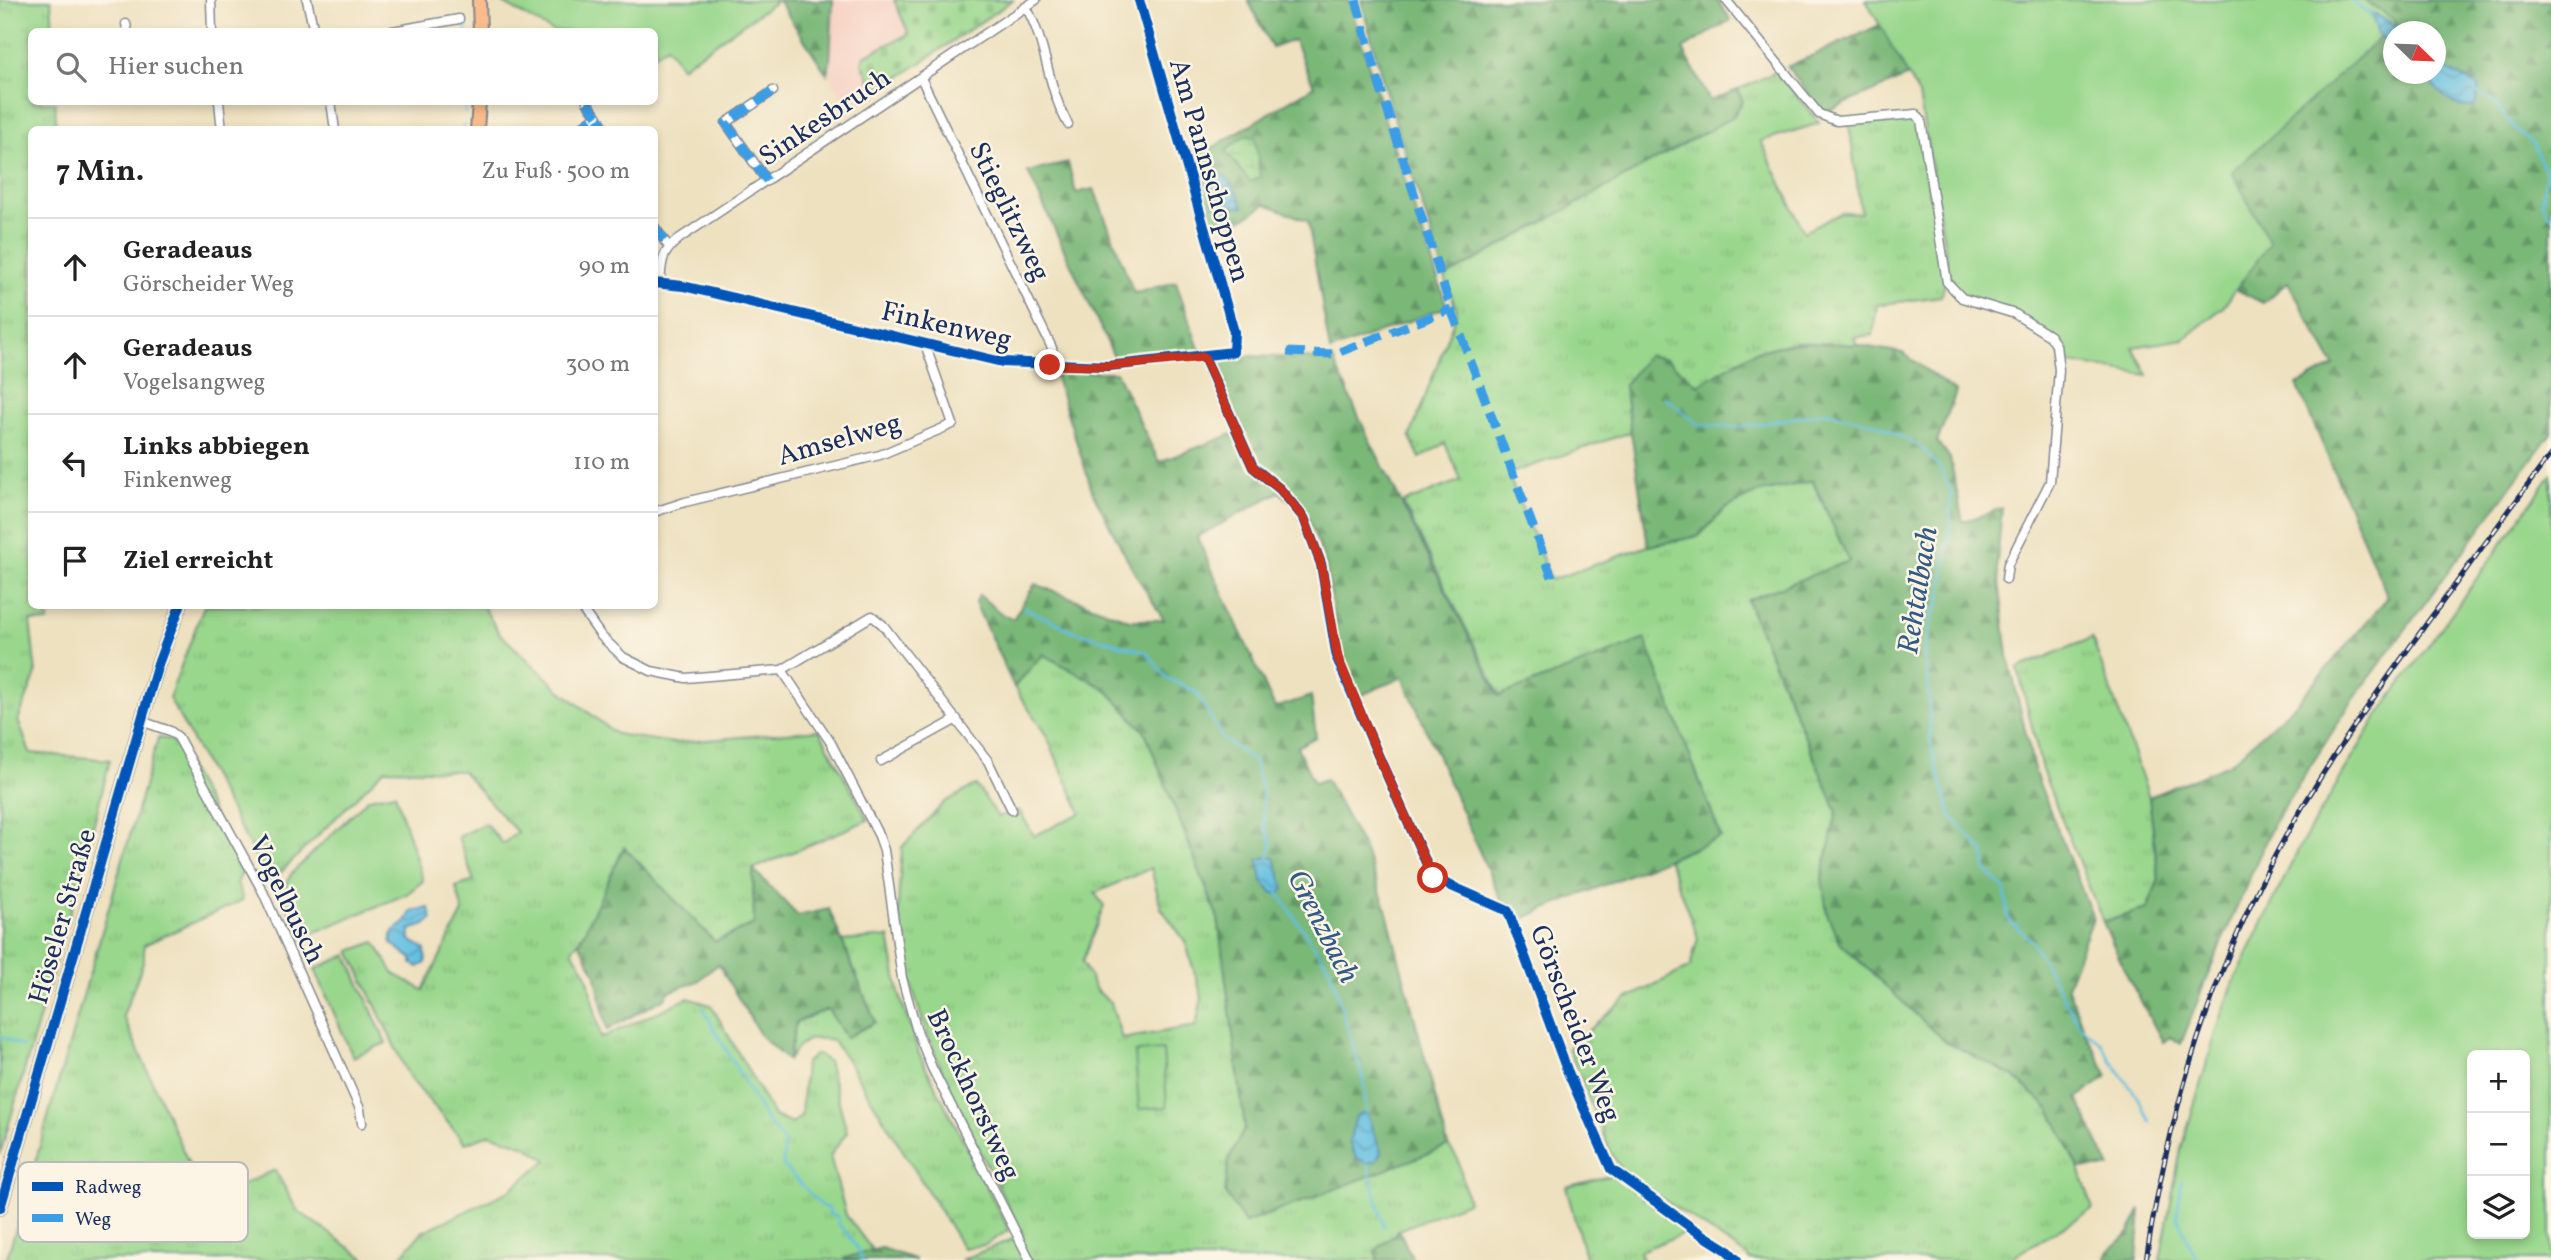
<!DOCTYPE html>
<html lang="de">
<head>
<meta charset="utf-8">
<style>
	body { margin:0; font-family:Vollkorn,serif; background:#f2f2f2; color:#222 }
	.controls { position:absolute; right:21px; bottom:21px; display:grid; overflow:hidden; border-radius:10px; box-shadow:0 4px 10px #0003 }
	.controls button { width:63px; height:63px; display:grid; place-items:center; padding:0; border:0; border-bottom:2px solid #e0e0e0; background:#fff; color:#222; font:35px sans-serif }
	.compass { position:absolute; left:2383px; top:21px; width:63px; height:63px; border-radius:50%; background:#fff; box-shadow:0 4px 10px #0003; rotate:113deg }
	.stop { position:absolute; width:21px; height:21px; margin:-16px; border:5px solid #c8321e; border-radius:50%; background:#fff }
	.stop.end { background:#c8321e; border-color:#fff; box-shadow:0 2px 7px #0008 }
	.list { margin:0; padding:0; list-style:none }
	h2 { display:flex; justify-content:space-between; align-items:center; height:91px; margin:0; padding:0 28px; font-size:30px }
	h2 small { font-size:23px; font-weight:400; color:#767676 }
	.list li { display:grid; grid-template-columns:46px 1fr auto; gap:21px; align-items:center; box-sizing:border-box; height:98px; padding:0 28px; border-top:2px solid #e0e0e0 }
	.list b { display:block; font-size:26px; white-space:nowrap }
	.list p { margin:0; font-size:23px; white-space:nowrap; color:#767676 }
	.list em { font-size:23px; font-style:normal; color:#767676 }
	.icon { flex:none; width:38px; height:38px; fill:none; stroke:currentColor; stroke-width:2; stroke-linecap:round; stroke-linejoin:round }
	.map { position:relative; flex:none; width:2551px; height:1260px; overflow:hidden }
	.search { position:absolute; background:#fff; box-shadow:0 4px 10px #0003; left:28px; top:28px; width:630px; height:77px; display:flex; align-items:center; gap:18px; box-sizing:border-box; padding:0 24px; border-radius:10px; color:#767676; font-size:26px }
	.panel { position:absolute; background:#fff; box-shadow:0 4px 10px #0003; left:28px; top:126px; width:630px; height:483px; border-radius:10px }
	.map>svg:first-child { display:block }
	.built { fill:#f6d2c4 }
	.grass { fill:url(#grass-tufts); stroke:#5a8375; stroke-width:2; fill-rule:evenodd }
	.forest { fill:url(#forest-firs); stroke:#4a746b; stroke-width:2; fill-rule:evenodd }
	.wetland { fill:url(#wetland-marsh); stroke:#5a8375; stroke-width:2 }
	.cemetery { fill:url(#cemetery-stones); stroke:#5a8375; stroke-width:2 }
	.park { fill:#99d78c; stroke:#5a8375; stroke-width:2; fill-rule:evenodd }
	.water { fill:url(#water-waves); stroke:#4078a0; stroke-width:2 }
	.lines { fill:none; stroke-linecap:round; stroke-linejoin:round }
	.stream { stroke:#64c0e2; stroke-width:2.5 }
	.minor-casing { stroke:#84888f; stroke-width:11 }
	.primary-casing { stroke:#84888f; stroke-width:16 }
	.minor { stroke:#fff; stroke-width:8 }
	.primary { stroke:#fbbb8c; stroke-width:12 }
	.rail-casing { stroke:#1b2f5e; stroke-width:5 }
	.rail { stroke:#fcf5e5; stroke-width:2.5; stroke-dasharray:8; stroke-linecap:butt }
	.quiet { stroke:#3b9de6; stroke-width:9; stroke-dasharray:18 9; stroke-linecap:butt }
	.cycleway-casing { stroke:#fcf5e5; stroke-width:15 }
	.cycleway { stroke:#0057b8; stroke-width:10 }
	.route { stroke:#c8321e; stroke-width:9 }
	.labels { text-anchor:middle; stroke-width:5; stroke-linejoin:round; paint-order:stroke }
	.street-label { font-size:28px; fill:#1b2f5e; stroke:#fcf5e5 }
	.water-label { font-size:30px; font-style:italic; fill:#315a86; stroke:#fcf5e5 }
	.key { fill:#fcf5e5; stroke:#b8babc; stroke-width:2 }
	.key-label { font-size:19px; fill:#1b2f5e }
</style>
</head>
<body>
<div class="map">
<svg width="2551" height="1260" viewBox="0 0 2551 1260">
	<defs>
		<pattern id="grass-tufts" width="24" height="20" patternUnits="userSpaceOnUse" patternTransform="scale(1.75)"><rect width="24" height="20" fill="#99d78c"/><path d="M3 7l-1-3M5 7V3M7 7l1-3M15 17l-1-3M17 17v-4M19 17l1-3" fill="none" stroke="#83b97b"/></pattern>
		<pattern id="forest-firs" width="22" height="20" patternUnits="userSpaceOnUse" patternTransform="scale(1.75)"><rect width="22" height="20" fill="#7ab878"/><path d="M5 1l3.5 6h-7zM16 11l3.5 6h-7z" fill="#639666"/></pattern>
		<pattern id="wetland-marsh" width="20" height="14" patternUnits="userSpaceOnUse" patternTransform="scale(1.75)"><rect width="20" height="14" fill="#99d78c"/><path d="M1 5h8M5 5V1M11 12h8M15 12V8" fill="none" stroke="#83b97b"/></pattern>
		<pattern id="cemetery-stones" width="16" height="16" patternUnits="userSpaceOnUse" patternTransform="scale(1.75)"><rect width="16" height="16" fill="#99d78c"/><path d="M2 7V4a2 2 0 0 1 4 0v3zM10 15v-3a2 2 0 0 1 4 0v3z" fill="#83b97b"/></pattern>
		<pattern id="water-waves" width="16" height="10" patternUnits="userSpaceOnUse" patternTransform="scale(1.75)"><rect width="16" height="10" fill="#64c0e2"/><path d="M0 5q4-4 8 0t8 0" fill="none" stroke="#529cba"/></pattern>
	</defs>
	<rect width="100%" height="100%" fill="#fcf5e5"/>
	<filter id="ink" filterUnits="userSpaceOnUse"><feTurbulence type="fractalNoise" baseFrequency=".0143" numOctaves="2"/><feDisplacementMap in="SourceGraphic" scale="14" xChannelSelector="R" yChannelSelector="G"/><feConvolveMatrix kernelMatrix="1 2 1 2 8 2 1 2 1" color-interpolation-filters="sRGB"/></filter>
	<filter id="wash" filterUnits="userSpaceOnUse"><feTurbulence type="fractalNoise" baseFrequency=".00686" numOctaves="4" result="noise"/><feDisplacementMap in="SourceGraphic" scale="28" xChannelSelector="R" yChannelSelector="G"/><feGaussianBlur stdDeviation="1.57" result="paint"/><feColorMatrix in="noise" values="0 0 0 0 0 0 0 0 0 0 0 0 0 0 0 0 0 1.4 0 .05"/><feComposite in="paint" operator="in"/></filter>
	<g filter="url(#wash)">
		<rect width="100%" height="100%" fill="#eee1c0"/>
		<path class="built" d="M833,0H894L909,34L862,63L876,93L852,110L827,74L830,62Z"/>
		<g class="grass">
			<path d="M0,0H51L53,31L32,32V102H55L56,129L32,130V606H49L48,622L30,621L36,674L18,720L30,753L110,760L81,874L0,1155Z"/>
			<path d="M1776,72L1820,123L1761,141L1804,232L1843,212L1861,213L1849,124L1911,119L1918,125L1945,285L1941,296L1877,305L1873,335L1854,337L1857,345L1796,342L1754,352L1698,385L1666,359L1624,385L1631,432L1508,474L1551,580L1648,546L1699,536L1725,509L1756,493L1812,481L1850,561L1747,601L1837,812L1822,877L1943,1040L2013,1076L2050,1109L2079,1168L2093,1209L2007,1260H1749L1747,1256L1623,1172L1611,1153L1568,1048L1626,999L1690,967L1698,938L1668,859L1721,837L1645,639L1500,696L1403,503L1461,480L1445,443L1420,458L1410,437L1457,312L1445,277L1732,117L1743,101L1737,90Z"/>
			<path d="M204,606H483L499,633L560,690L616,734L674,743L819,730L868,820L753,869L754,924L715,942L586,930L572,950L587,975L601,1038L688,998L711,1005L774,1116L792,1124L801,1116L805,1063L816,1054L828,1061L847,1132L830,1156L846,1215L873,1251L844,1260H398L422,1232L509,1191L547,1160L526,1146L490,1134L465,1143L409,1077L350,951L375,942L393,973L423,990L463,912L456,887L474,881L458,837L485,823L503,844L517,832L462,771L385,769L270,883L169,698Z"/>
			<path d="M2092,638L2149,797L2159,880L2147,909L2103,922L2042,770L2018,668Z"/>
			<path d="M1042,654L1106,689L1145,732L1218,918L1245,1128L1229,1158L1246,1223L1448,1146L1458,1159L1468,1202L1399,1230L1376,1251L1378,1260H961L1023,1235C972,1133 911,1032 899,917C897,894 901,870 902,847L945,802L976,785L998,817L1019,810L1034,836L1081,813L1046,735L1014,687ZM1151,868L1161,908L1185,941L1202,997L1196,1026L1122,1039L1111,1003L1096,990L1082,962L1104,906L1095,893Z"/>
			<path d="M158,738L174,740L243,870L237,883L243,900L144,945V960L123,1016L201,1191L217,1196L275,1170L297,1210L367,1260H6C23,1209 36,1158 51,1107C87,984 123,861 158,738Z"/>
			<path d="M889,937L899,993L919,1054L1009,1230L985,1245L963,1248L847,1060L832,1040C808,1035 800,1041 788,1061L796,1022L828,1009L875,1022L842,941Z"/>
			<path d="M1612,1175L1690,1231L1640,1251L1643,1260H1586L1566,1187Z"/>
		</g>
		<g class="forest">
			<path d="M778,0H833L830,62L827,74Z"/>
			<path d="M1248,0H1349L1386,123L1447,307L1330,351L1308,221L1266,204L1241,220L1210,222L1188,151L1212,148L1314,86L1294,40L1272,48Z"/>
			<path d="M1361,0H1717L1731,20L1683,49L1710,101L1737,90L1743,101L1732,117L1445,277L1385,89Z"/>
			<path d="M1866,0H1892L1951,112L1949,272L1919,95L1908,76L1824,113L1787,67L1880,25Z"/>
			<path d="M2257,0H2551V433L2351,703L2273,824L2210,969L2181,1044L2171,1037L2163,1042L2128,977L2103,922L2147,909L2159,880L2149,797L2229,764L2296,704L2388,597L2297,385L2334,366L2288,282L2263,303L2164,253ZM2394,32H2436V74H2394Z"/>
			<path d="M1068,163L1076,193L1094,189L1134,293L1176,282L1200,352L1118,361L1115,359L1028,172Z"/>
			<path d="M1796,342L1857,345L1903,353L1956,392L1937,442L1950,458L1963,522L2002,508L1997,564L2008,656L2035,773L2093,918L2067,986L2084,1030L2108,1076L2077,1098L2110,1168H2079L2050,1109L2013,1076L1943,1040L1840,943L1827,914L1822,878L1837,811L1747,600L1849,561L1813,481L1756,493L1725,509L1699,536L1648,546L1624,385L1648,355L1666,359L1698,385L1754,352Z"/>
			<path d="M1250,356L1333,359L1366,433L1499,696L1645,639L1721,837L1517,921L1512,908L1502,903L1403,677L1357,697L1340,657L1326,565L1307,515L1279,492L1197,537L1275,708L1311,696L1316,737L1297,747L1314,783L1326,779L1364,849L1385,905L1448,1146L1245,1223L1225,1192L1229,1158L1245,1128L1218,918L1145,732L1106,689L1043,654L1014,687L975,603L979,595L1003,615L1013,619L1035,584L1129,620H1164L1133,570L1093,493L1054,372H1116L1159,462L1241,431L1209,360Z"/>
			<path d="M624,847L715,942L754,924L753,869L798,916L829,909L875,1022L846,1038L828,1009L796,1022L788,1061L761,1036L718,964L698,981L669,992L665,998L607,1030L595,972L579,943Z"/>
			<path d="M2141,1209L2137,1260H2106L2107,1253L2129,1233Z"/>
			<path d="M1399,1230L1413,1260H1378L1375,1251Z"/>
			<path d="M881,1248L916,1260H844L845,1258Z"/>
		</g>
		<path class="wetland" d="M1244,136L1255,137L1260,177L1250,182L1226,151Z"/>
		<path class="cemetery" d="M894,0H1013L876,93L862,63L864,56L909,34Z"/>
		<g class="park">
			<path d="M498,0H778L681,67L667,46L655,54L654,32L552,31Z"/>
			<path d="M1866,0H2364L2397,22L2232,172L2270,243L2223,307L2184,339L2133,347L2148,375L2063,362L2055,338L2015,311L1962,295L1951,281L1949,272L1919,95Z"/>
			<path d="M2551,475V1260H2160L2181,1149L2218,1026L2233,984L2299,848L2375,720ZM2472,1055H2525V1234H2472Z"/>
			<path d="M395,793L423,881L407,894L301,938L282,895L291,874L369,798Z"/>
			<path d="M347,955L386,1043L353,1057L315,969Z"/>
			<path d="M1163,1050L1167,1107L1139,1109L1135,1052Z"/>
		</g>
		<g class="water">
			<path d="M2371,13L2398,26L2405,31L2394,32L2393,49L2378,34Z"/>
			<path d="M2436,59L2448,70L2479,86L2475,106C2453,111 2436,90 2425,74H2436Z"/>
			<path d="M1209,164C1226,176 1237,187 1243,207L1215,205L1201,165Z"/>
			<path d="M1268,857L1275,858L1284,889L1279,893H1273L1263,882L1258,860Z"/>
			<path d="M429,908L432,919L425,925L410,930V940L425,949L426,963L418,967L412,964V959L391,943L393,931L404,924L412,911Z"/>
			<path d="M1366,1112L1381,1152L1376,1161L1367,1163L1356,1158L1349,1142L1356,1116Z"/>
		</g>
		<g class="lines">
			<g class="stream">
				<path d="M2349,0L2373,15"/>
				<path d="M466,32V26"/>
				<path d="M2475,93L2491,99L2516,130L2534,145L2546,174L2542,204L2551,216"/>
				<path d="M465,113V102"/>
				<path d="M463,130L464,125"/>
				<path d="M1665,397L1699,425L1743,427L1826,412L1877,424L1922,448L1940,468L1951,490L1950,535L1940,599L1932,616L1924,656L1928,681L1931,748L1951,816L1984,852L1986,871L2005,889L2008,919L2032,941L2079,1025L2102,1044L2111,1061L2139,1099L2150,1121"/>
				<path d="M1025,608L1071,630L1146,652L1167,678L1196,692L1223,739L1254,761L1263,794L1264,825L1272,843L1268,859"/>
				<path d="M1278,893L1330,969L1364,1082L1366,1113"/>
				<path d="M703,1009L766,1120L784,1142L783,1166L823,1207L828,1208L830,1214L838,1217L839,1225C846,1230 860,1251 862,1260"/>
				<path d="M0,1036L23,1047"/>
				<path d="M1367,1162L1384,1227"/>
				<path d="M2182,1181L2177,1216L2197,1260"/>
			</g>
		</g>
	</g>
	<g filter="url(#ink)">
		<g class="lines">
			<g class="minor-casing">
				<g id="minor">
					<path d="M211,0L212,32"/>
					<path d="M307,0L314,32"/>
					<path d="M1726,0L1819,114L1837,121L1916,114L1921,120L1947,282L1962,298L2015,314L2050,336L2056,345L2059,370L2050,482L2008,564L2006,579"/>
					<path d="M1026,7C1047,43 1047,88 1068,124"/>
					<path d="M126,24L128,32"/>
					<path d="M387,32L459,19"/>
					<path d="M921,78L1052,348L1055,365"/>
					<path d="M219,102L222,130"/>
					<path d="M331,102L335,130"/>
					<path d="M587,102L597,116"/>
					<path d="M577,130L597,116L606,130"/>
					<path d="M767,181L726,123L773,91"/>
					<path d="M654,226L669,247"/>
					<path d="M654,283L683,286L1002,362L1108,366L1233,352L1234,332L1139,0"/>
					<path d="M660,283C662,260 661,253 680,238L1036,0"/>
					<path d="M1204,357L1253,467L1280,489L1304,518L1321,564L1337,658L1378,755L1433,878L1508,911L1567,1070L1611,1169L1692,1228L1727,1250L1737,1260"/>
					<path d="M654,512L685,502L880,455L953,424L925,344"/>
					<path d="M580,606L601,636L623,657L651,671L686,678L782,670L872,616L883,625L988,761L1012,810"/>
					<path d="M782,670L831,743L879,836L884,850L902,978L916,1028L932,1068L1030,1260"/>
					<path d="M141,721L170,731L178,737L263,892L360,1109L362,1123"/>
					<path d="M881,761L957,719"/>
				</g>
			</g>
			<g class="primary-casing">
				<g id="primary">
					<path d="M479,0L480,32"/>
					<path d="M477,130L479,102"/>
					<path d="M0,1208L158,664L180,606"/>
				</g>
			</g>
			<use href="#minor" class="minor"/>
			<use href="#primary" class="primary"/>
			<g class="rail-casing">
				<path id="rail" d="M2146,1260C2167,1124 2205,992 2268,869C2314,779 2373,698 2432,616C2472,562 2510,508 2551,454"/>
			</g>
			<use href="#rail" class="rail"/>
			<g class="quiet">
				<path d="M1356,0L1381,90L1451,309L1552,577"/>
				<path d="M587,102L597,116"/>
				<path d="M577,130L597,116L606,130"/>
				<path d="M767,181L726,123L773,91"/>
				<path d="M654,226L669,247"/>
				<path d="M1287,352L1334,354L1451,309"/>
			</g>
			<g class="cycleway-casing">
				<g id="cycleway">
					<path d="M654,283L683,286L1002,362L1108,366L1233,352L1234,332L1139,0"/>
					<path d="M1204,357L1253,467L1280,489L1304,518L1321,564L1337,658L1378,755L1433,878L1508,911L1567,1070L1611,1169L1692,1228L1727,1250L1737,1260"/>
					<path d="M0,1208L158,664L180,606"/>
				</g>
			</g>
			<use href="#cycleway" class="cycleway"/>
		</g>
	</g>
	<g class="lines" filter="url(#ink)">
		<path class="route" d="M1050,365L1108,366L1204,357L1253,467L1280,489L1304,518L1321,564L1338,658L1378,755L1433,878"/>
	</g>
	<g class="labels">
		<g class="street-label">
			<text transform="translate(824 116) rotate(-34)" y="10">Sinkesbruch</text>
			<text transform="translate(1211 170) rotate(74)" y="10">Am Pannschoppen</text>
			<text transform="translate(1011 211) rotate(64)" y="10">Stieglitzweg</text>
			<text transform="translate(947 324) rotate(13)" y="10">Finkenweg</text>
			<text transform="translate(839 438) rotate(-16)" y="10">Amselweg</text>
			<text transform="translate(288 899) rotate(64)" y="10">Vogelbusch</text>
			<text transform="translate(61 916) rotate(-74)" y="10">Höseler Straße</text>
			<text transform="translate(1577 1023) rotate(69)" y="10">Görscheider Weg</text>
			<text transform="translate(975 1094) rotate(65)" y="10">Brockhorstweg</text>
		</g>
		<g class="water-label">
			<text transform="translate(1917 590) rotate(-81)" y="10">Rehtalbach</text>
			<text transform="translate(1324 926) rotate(63)" y="10">Grenzbach</text>
		</g>
	</g>
	<rect x="18" y="1162" width="230" height="80" rx="10" class="key"/>
	<rect x="32" y="1182" width="31" height="9" fill="#0057b8"/>
	<rect x="32" y="1214" width="31" height="8" fill="#3b9de6"/>
	<g class="key-label">
		<text x="75" y="1193">Radweg</text>
		<text x="75" y="1225">Weg</text>
	</g>
</svg>
<div class="controls">
<button>+</button>
<button>−</button>
<button><svg class="icon" aria-label="layers" viewBox="0 0 24 24"><path d="M12 4l9 5-9 5-9-5zM3 14l9 5 9-5"/></svg></button>
</div>
<svg class="compass" viewBox="-18 -18 36 36"><path d="M0-13l5 13h-10z" fill="#e53935"/><path d="M0 13l5-13h-10z" fill="#767676"/></svg>
<div class="stop" style="left:1433px;top:878px"></div>
<div class="stop end" style="left:1050px;top:365px"></div>
<div class="search"><svg class="icon" aria-label="search" viewBox="0 0 24 24"><circle cx="10" cy="10" r="6"/><path d="M15 15l6 6"/></svg>Hier suchen</div>
<section class="panel">
<h2>7 Min.<small>Zu Fuß · 500 m</small></h2>
<ul class="list">
<li><svg class="icon" aria-label="ahead" viewBox="0 0 24 24"><path d="M12 20V5M6 11l6-6 6 6"/></svg><div><b>Geradeaus</b><p>Görscheider Weg</p></div><em>90 m</em></li>
<li><svg class="icon" aria-label="ahead" viewBox="0 0 24 24"><path d="M12 20V5M6 11l6-6 6 6"/></svg><div><b>Geradeaus</b><p>Vogelsangweg</p></div><em>300 m</em></li>
<li><svg class="icon" aria-label="left" viewBox="0 0 24 24"><path d="M17 20v-9H6M10 6l-5 5 5 5"/></svg><div><b>Links abbiegen</b><p>Finkenweg</p></div><em>110 m</em></li>
<li><svg class="icon" aria-label="arrive" viewBox="0 0 24 24"><path d="M6 21V4h12l-3 4 3 4H6"/></svg><div><b>Ziel erreicht</b></div></li>
</ul>
</section>
</div>
</body>
</html>
